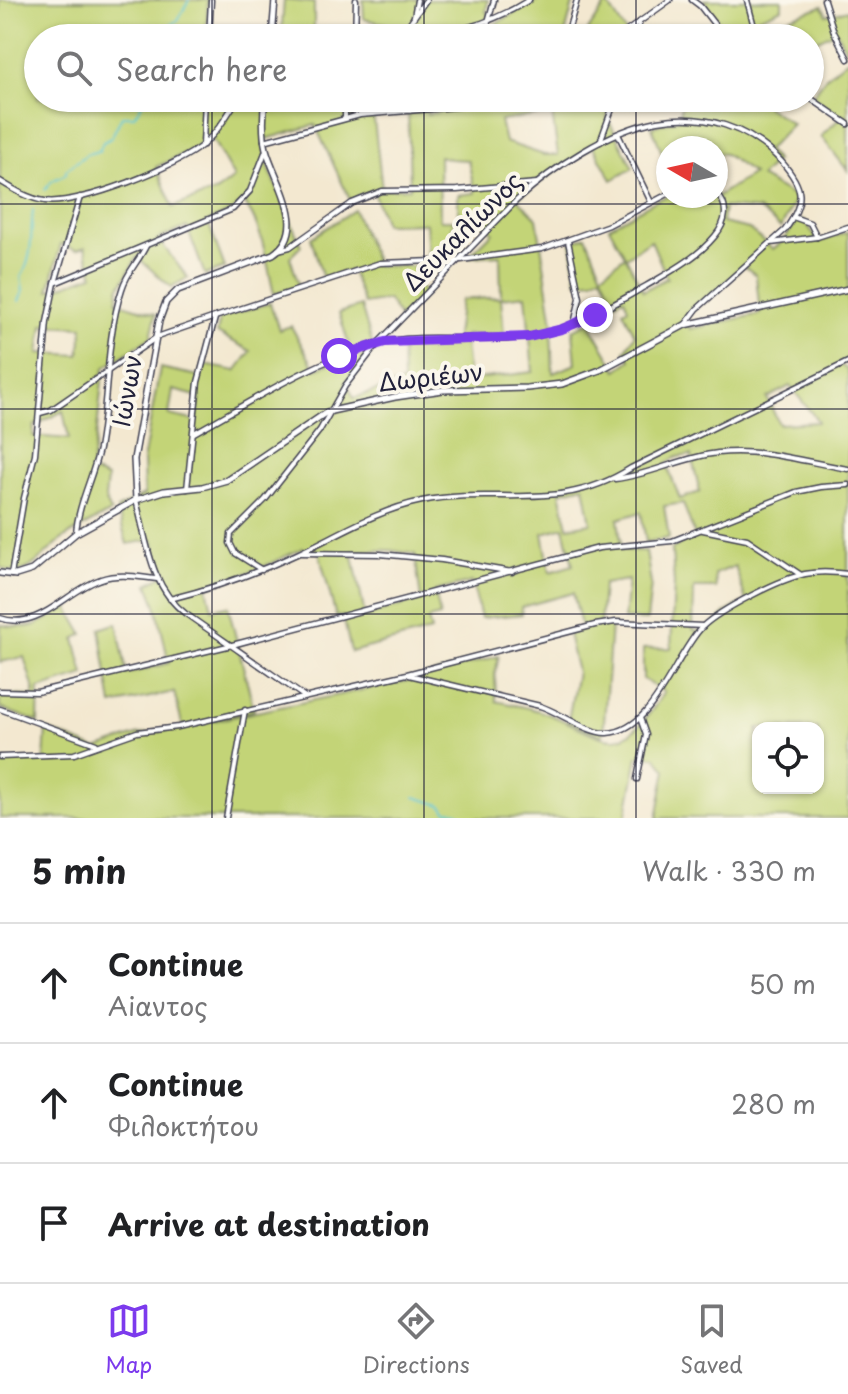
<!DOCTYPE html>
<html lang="en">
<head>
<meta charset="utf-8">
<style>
	body { margin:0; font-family:"Playpen Sans",sans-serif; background:#f2f2f2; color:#202124 }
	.controls { position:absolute; right:24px; bottom:24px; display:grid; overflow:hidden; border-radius:16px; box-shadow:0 2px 6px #0004 }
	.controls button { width:72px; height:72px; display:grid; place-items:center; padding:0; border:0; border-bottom:2px solid #e0e0e0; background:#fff; color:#202124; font:40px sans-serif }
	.compass { position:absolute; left:656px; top:136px; width:72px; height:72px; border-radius:50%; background:#fff; box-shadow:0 2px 6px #0004; rotate:279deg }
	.stop { position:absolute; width:24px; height:24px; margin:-18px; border:6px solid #7c3aed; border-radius:50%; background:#fff }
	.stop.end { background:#7c3aed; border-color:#fff; box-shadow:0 2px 8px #0008 }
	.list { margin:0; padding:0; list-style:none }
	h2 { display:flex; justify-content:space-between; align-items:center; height:104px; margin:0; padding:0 32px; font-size:34px }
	h2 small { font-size:26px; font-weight:400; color:#757577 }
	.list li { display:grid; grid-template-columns:52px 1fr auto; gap:24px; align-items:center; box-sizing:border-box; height:120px; padding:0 32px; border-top:2px solid #e0e0e0 }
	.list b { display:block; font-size:30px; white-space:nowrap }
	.list p { margin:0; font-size:26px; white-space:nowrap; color:#757577 }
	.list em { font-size:26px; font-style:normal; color:#757577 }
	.icon { flex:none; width:44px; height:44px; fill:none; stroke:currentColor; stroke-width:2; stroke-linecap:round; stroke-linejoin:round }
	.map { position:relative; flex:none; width:848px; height:818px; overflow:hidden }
	.search { position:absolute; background:#fff; box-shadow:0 2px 6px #0004; left:24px; right:24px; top:24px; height:88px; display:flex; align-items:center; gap:20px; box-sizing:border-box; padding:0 28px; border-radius:44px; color:#757577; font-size:30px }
	.sheet { height:464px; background:#fff }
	nav { display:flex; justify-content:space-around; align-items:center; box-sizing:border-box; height:112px; border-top:2px solid #e0e0e0; background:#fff; font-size:22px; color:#757577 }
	nav a { display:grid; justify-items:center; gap:4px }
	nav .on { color:#7c3aed }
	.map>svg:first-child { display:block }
	.green { fill:#c3d477; stroke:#727b59; stroke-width:2; fill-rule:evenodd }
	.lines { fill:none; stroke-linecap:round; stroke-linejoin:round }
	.stream { stroke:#58c5cf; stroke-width:2 }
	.minor-casing { stroke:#414051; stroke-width:7 }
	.tertiary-casing { stroke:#414051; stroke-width:8 }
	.minor { stroke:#fff; stroke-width:4 }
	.tertiary { stroke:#fff; stroke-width:5 }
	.route { stroke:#7c3aed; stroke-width:10 }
	.grid { fill:none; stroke:#22223b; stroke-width:2; stroke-opacity:0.55 }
	.labels { text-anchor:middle; stroke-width:8; stroke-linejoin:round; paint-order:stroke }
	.street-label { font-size:24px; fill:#22223b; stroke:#fbf7ec }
</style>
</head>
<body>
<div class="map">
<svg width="848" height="818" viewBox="0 0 848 818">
	<rect width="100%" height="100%" fill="#fbf7ec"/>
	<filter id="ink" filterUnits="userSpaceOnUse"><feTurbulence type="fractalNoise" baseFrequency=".0125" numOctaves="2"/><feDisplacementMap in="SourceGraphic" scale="16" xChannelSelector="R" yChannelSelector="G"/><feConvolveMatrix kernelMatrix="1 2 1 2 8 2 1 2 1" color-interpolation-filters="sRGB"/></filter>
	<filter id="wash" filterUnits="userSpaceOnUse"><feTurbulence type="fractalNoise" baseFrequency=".006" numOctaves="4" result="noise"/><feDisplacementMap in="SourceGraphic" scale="32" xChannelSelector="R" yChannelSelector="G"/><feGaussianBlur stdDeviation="1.8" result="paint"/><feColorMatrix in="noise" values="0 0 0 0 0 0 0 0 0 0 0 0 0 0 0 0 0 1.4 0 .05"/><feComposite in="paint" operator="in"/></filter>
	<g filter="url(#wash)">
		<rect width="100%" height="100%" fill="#f3e8d0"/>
		<g class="green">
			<path d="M0,0H208L206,38H38V98H320V101L348,110L350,98H428L427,114L439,112L441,98H613L607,117L633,168L612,180L593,146L517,198L537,218L554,330L551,331L553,373L576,364L573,330L589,322L617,370L631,360L625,351L635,335L623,311L628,308L624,298L615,302L602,275L593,280L577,282L571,242L586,236L602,274L625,256L609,227L657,200L668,196H717L753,174L725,154L716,153V148H668V157L664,158L652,127L679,119L683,98H767L766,106L792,124L767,150L776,161L760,177L796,198L781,228L759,210L724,207L722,223L749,229L773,249L784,240L796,222L804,220L819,242L848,232V358L839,364L848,370V569L846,576L848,577V818H657L666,770L656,757L638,756L626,818H0V761H44L46,729L96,749L136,735L183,728L174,692L112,705L100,629L117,623L127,674L169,663L156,605L148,584L162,576L153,540L127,544L117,509L144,495L143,461L160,368L199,376L205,365L236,371L251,351L217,333L220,318L270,303L279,330L291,326L315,369L352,355L339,313L361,306L374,350L346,382L354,398L403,382L402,345L455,343L461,300L501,297L500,255L468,257L493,232L475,217L458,220V195L475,193L468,160L450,159L439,156L440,220H453L451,256L428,258L426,223L385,224L373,192L360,195L351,202L315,125L263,140L269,168L301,246L290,257L299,286L274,294C267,266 263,224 243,202L232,211L208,222L225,268L205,275L187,227L158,239L188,278L171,287L137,257L119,288L117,302L156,314L151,337L104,368C98,403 99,437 90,471L107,478L105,499L111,512C94,521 75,530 60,541C41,556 26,582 0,567ZM408,109L410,188L382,189L373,112ZM552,113L558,155H544L505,142L500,121ZM202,133L214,142L234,178L217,191L173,207L156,167L194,149L201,142ZM651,240L667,278L643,291L626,257ZM61,244L76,250L85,247L93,275L49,291ZM744,266L756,275L760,314L690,329L687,315ZM526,295L533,372L469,380L464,335L504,336L501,298ZM43,325L83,327L79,355L39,353ZM790,386L818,421V422L779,424L767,398ZM173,390L200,397L197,421L169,415ZM63,411L69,439L33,436L34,426ZM691,455L700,492L680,499L666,463L677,457ZM584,486L591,523L568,527L560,492ZM683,503L695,536L672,549L674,584L671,648L643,649V679L664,692C618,766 608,736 545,713C530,707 512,705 496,701L495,674L499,656L411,680L213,721L254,710L228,606L212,609L207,587L256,570L303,548L319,552L336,617L343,616L351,652L431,631L428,619L440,616L435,591L472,582L481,618L522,614L521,607L573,593L582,629L568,634L577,672L568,721L603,736L611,625H600L603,584L628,580L624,619L647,620L651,584L646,551L622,550L618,519L641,512L646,542L669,538L664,506ZM564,527L573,565L550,572L543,533ZM389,550L415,554L421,600L365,616L352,551ZM735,566L746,601L728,611L705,632L693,630L694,588H716L715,574ZM758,728H818V788H758Z"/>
			<path d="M284,0L314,3V38H281Z"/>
			<path d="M363,0H488L486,12L489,13L486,22L473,25L477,38H463L460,27C425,30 397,27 364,19Z"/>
			<path d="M539,0H574L564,38H496L493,25Z"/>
			<path d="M704,0H782V8L749,22L755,38H731Z"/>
			<path d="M607,3L628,35L639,38H583Z"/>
			<path d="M822,6L827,15L848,10V54L836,31L810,44V38H773L792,31L788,18Z"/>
			<path d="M848,59V171L821,136L841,117L812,96L827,76Z"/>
			<path d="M354,210L377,266H414L417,285L426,293L400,318L388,300L364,304L351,270L323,279L311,238Z"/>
			<path d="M67,606L83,634L75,639L84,675L39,689L38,722L0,708V695L34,696V690L24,657L0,662L1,625C35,631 40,624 67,606Z"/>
		</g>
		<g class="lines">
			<g class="stream">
				<path d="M163,38L168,26L178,20L189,0"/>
				<path d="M45,190L52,181L66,174V170L87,154L99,151L103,142L111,138L122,116H134L146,98"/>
				<path d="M19,301L23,292L21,277C34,256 30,234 33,210"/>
				<path d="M415,797L441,805L447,811L457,812L467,818"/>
			</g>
		</g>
	</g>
	<g filter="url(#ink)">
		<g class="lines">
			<g class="minor-casing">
				<g id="minor">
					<path d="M692,0L700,6L725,38"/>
					<path d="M747,0L757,38"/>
					<path d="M824,0L834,32L848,59"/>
					<path d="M414,16L417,0"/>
					<path d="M488,22L494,0"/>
					<path d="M407,27C447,41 495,21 529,0"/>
					<path d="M209,38L211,0"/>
					<path d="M355,38L356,0"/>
					<path d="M399,38L426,0"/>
					<path d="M566,38L577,0"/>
					<path d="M617,38L670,0"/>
					<path d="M635,38L639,25"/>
					<path d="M323,98L344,106L350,98"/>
					<path d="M345,98V118"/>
					<path d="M810,98L848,124"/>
					<path d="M618,134L651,202"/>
					<path d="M264,141L360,115L467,106L498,98"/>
					<path d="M600,142L616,98"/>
					<path d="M203,145L205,98"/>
					<path d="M0,181C13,189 29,199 45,201C79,206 179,166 205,143C219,130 228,114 238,98"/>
					<path d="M793,217L810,223L817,237"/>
					<path d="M568,241L580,298L574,324"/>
					<path d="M771,243L817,237L848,227"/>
					<path d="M278,250L290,247L352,203L382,191L457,190L537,183"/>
					<path d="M55,283L233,209L250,191L266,150"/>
					<path d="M40,413L51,410L157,337L215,317L380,263L461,260L542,249L609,225L668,194"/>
					<path d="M194,433C252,401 309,363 373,345C412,333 466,340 506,339C559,338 602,311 646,286C670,272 697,258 715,236C726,223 730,206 716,193"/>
					<path d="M615,479C651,475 682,457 718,453C761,448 806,462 848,469"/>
					<path d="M187,489L198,382L215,318"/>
					<path d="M136,500C147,541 150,587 186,614L305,697"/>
					<path d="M703,530L747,539L801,575"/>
					<path d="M76,533C78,504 93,477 99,449C109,396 105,341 122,289C127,272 139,261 146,246"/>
					<path d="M302,553L380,554L442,560L512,572"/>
					<path d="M262,570L235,553L230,543L231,534L265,500L320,430L345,386L378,343L516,201C553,167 609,130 658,121C705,113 749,127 781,161C804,187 806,201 785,230L697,309L685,325"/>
					<path d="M11,575L24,498L35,454L47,322L55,283L80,197"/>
					<path d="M170,599C214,588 257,573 297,554C338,535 377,510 422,501C498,486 559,514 631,468L848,362"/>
					<path d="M0,618C39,632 67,590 101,579C119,573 138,577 157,579"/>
					<path d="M409,675L540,706C559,712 589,734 607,733C654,731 674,656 702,627C721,609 780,579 805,574C819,571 834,572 848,574"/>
					<path d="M0,691L37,692L232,645L599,548L672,541L796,492L821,487L848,485"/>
					<path d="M0,709L96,744"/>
					<path d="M0,757L74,754L137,732L178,727L407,674L595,625L616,622L703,626"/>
					<path d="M637,779L646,735L640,718"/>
					<path d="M226,818L245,710"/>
				</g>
			</g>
			<g class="tertiary-casing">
				<g id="tertiary">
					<path d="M272,38L275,0"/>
					<path d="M136,500L134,459L159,321L166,302L178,290L273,254C311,229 274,180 266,149C262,132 263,115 265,98"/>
					<path d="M0,573L16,575L32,570L76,533L136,500L164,491L202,487L227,480L327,412L395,397L443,390L527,388L562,384L600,370L685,325L848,289"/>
				</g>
			</g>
			<use href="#minor" class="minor"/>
			<use href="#tertiary" class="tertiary"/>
		</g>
	</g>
	<g class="lines" filter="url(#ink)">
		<path class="route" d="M339,356L385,342L529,337L562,329L595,315"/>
	</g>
	<path class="grid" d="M212,0V38M424,0V38M636,0V38M212,98V818M424,98V818M636,98V818M0,204H848M0,409H848M0,614H848"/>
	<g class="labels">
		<g class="street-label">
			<text transform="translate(463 232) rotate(-45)" y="8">Δευκαλίωνος</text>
			<text transform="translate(431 378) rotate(-6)" y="8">Δωριέων</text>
			<text transform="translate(128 391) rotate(-80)" y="8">Ιώνων</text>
		</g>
	</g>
</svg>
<div class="controls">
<button><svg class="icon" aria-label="locate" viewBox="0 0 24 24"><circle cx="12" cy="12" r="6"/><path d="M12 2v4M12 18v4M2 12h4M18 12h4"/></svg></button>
</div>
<svg class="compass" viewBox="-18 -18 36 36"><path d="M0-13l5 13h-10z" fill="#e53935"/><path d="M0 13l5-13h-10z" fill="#757577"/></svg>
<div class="stop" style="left:339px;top:356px"></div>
<div class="stop end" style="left:595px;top:315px"></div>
<div class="search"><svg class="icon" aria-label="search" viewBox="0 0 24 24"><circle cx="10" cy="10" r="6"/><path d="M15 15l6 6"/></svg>Search here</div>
</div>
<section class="sheet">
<h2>5 min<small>Walk · 330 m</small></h2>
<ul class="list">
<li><svg class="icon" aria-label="ahead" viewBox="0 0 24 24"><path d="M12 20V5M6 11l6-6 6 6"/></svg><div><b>Continue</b><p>Aiαντος</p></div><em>50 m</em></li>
<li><svg class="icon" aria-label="ahead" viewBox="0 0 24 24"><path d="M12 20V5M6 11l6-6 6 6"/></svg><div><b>Continue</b><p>Φιλοκτήτου</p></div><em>280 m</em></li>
<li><svg class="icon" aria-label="arrive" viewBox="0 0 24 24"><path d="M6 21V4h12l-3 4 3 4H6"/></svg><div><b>Arrive at destination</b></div></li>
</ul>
</section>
<nav>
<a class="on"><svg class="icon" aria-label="map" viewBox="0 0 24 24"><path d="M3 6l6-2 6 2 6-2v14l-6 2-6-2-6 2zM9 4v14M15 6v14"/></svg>Map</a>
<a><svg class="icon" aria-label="directions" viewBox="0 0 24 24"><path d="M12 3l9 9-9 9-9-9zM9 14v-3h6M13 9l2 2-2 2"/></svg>Directions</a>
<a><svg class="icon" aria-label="saved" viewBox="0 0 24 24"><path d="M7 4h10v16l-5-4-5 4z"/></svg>Saved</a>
</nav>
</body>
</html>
